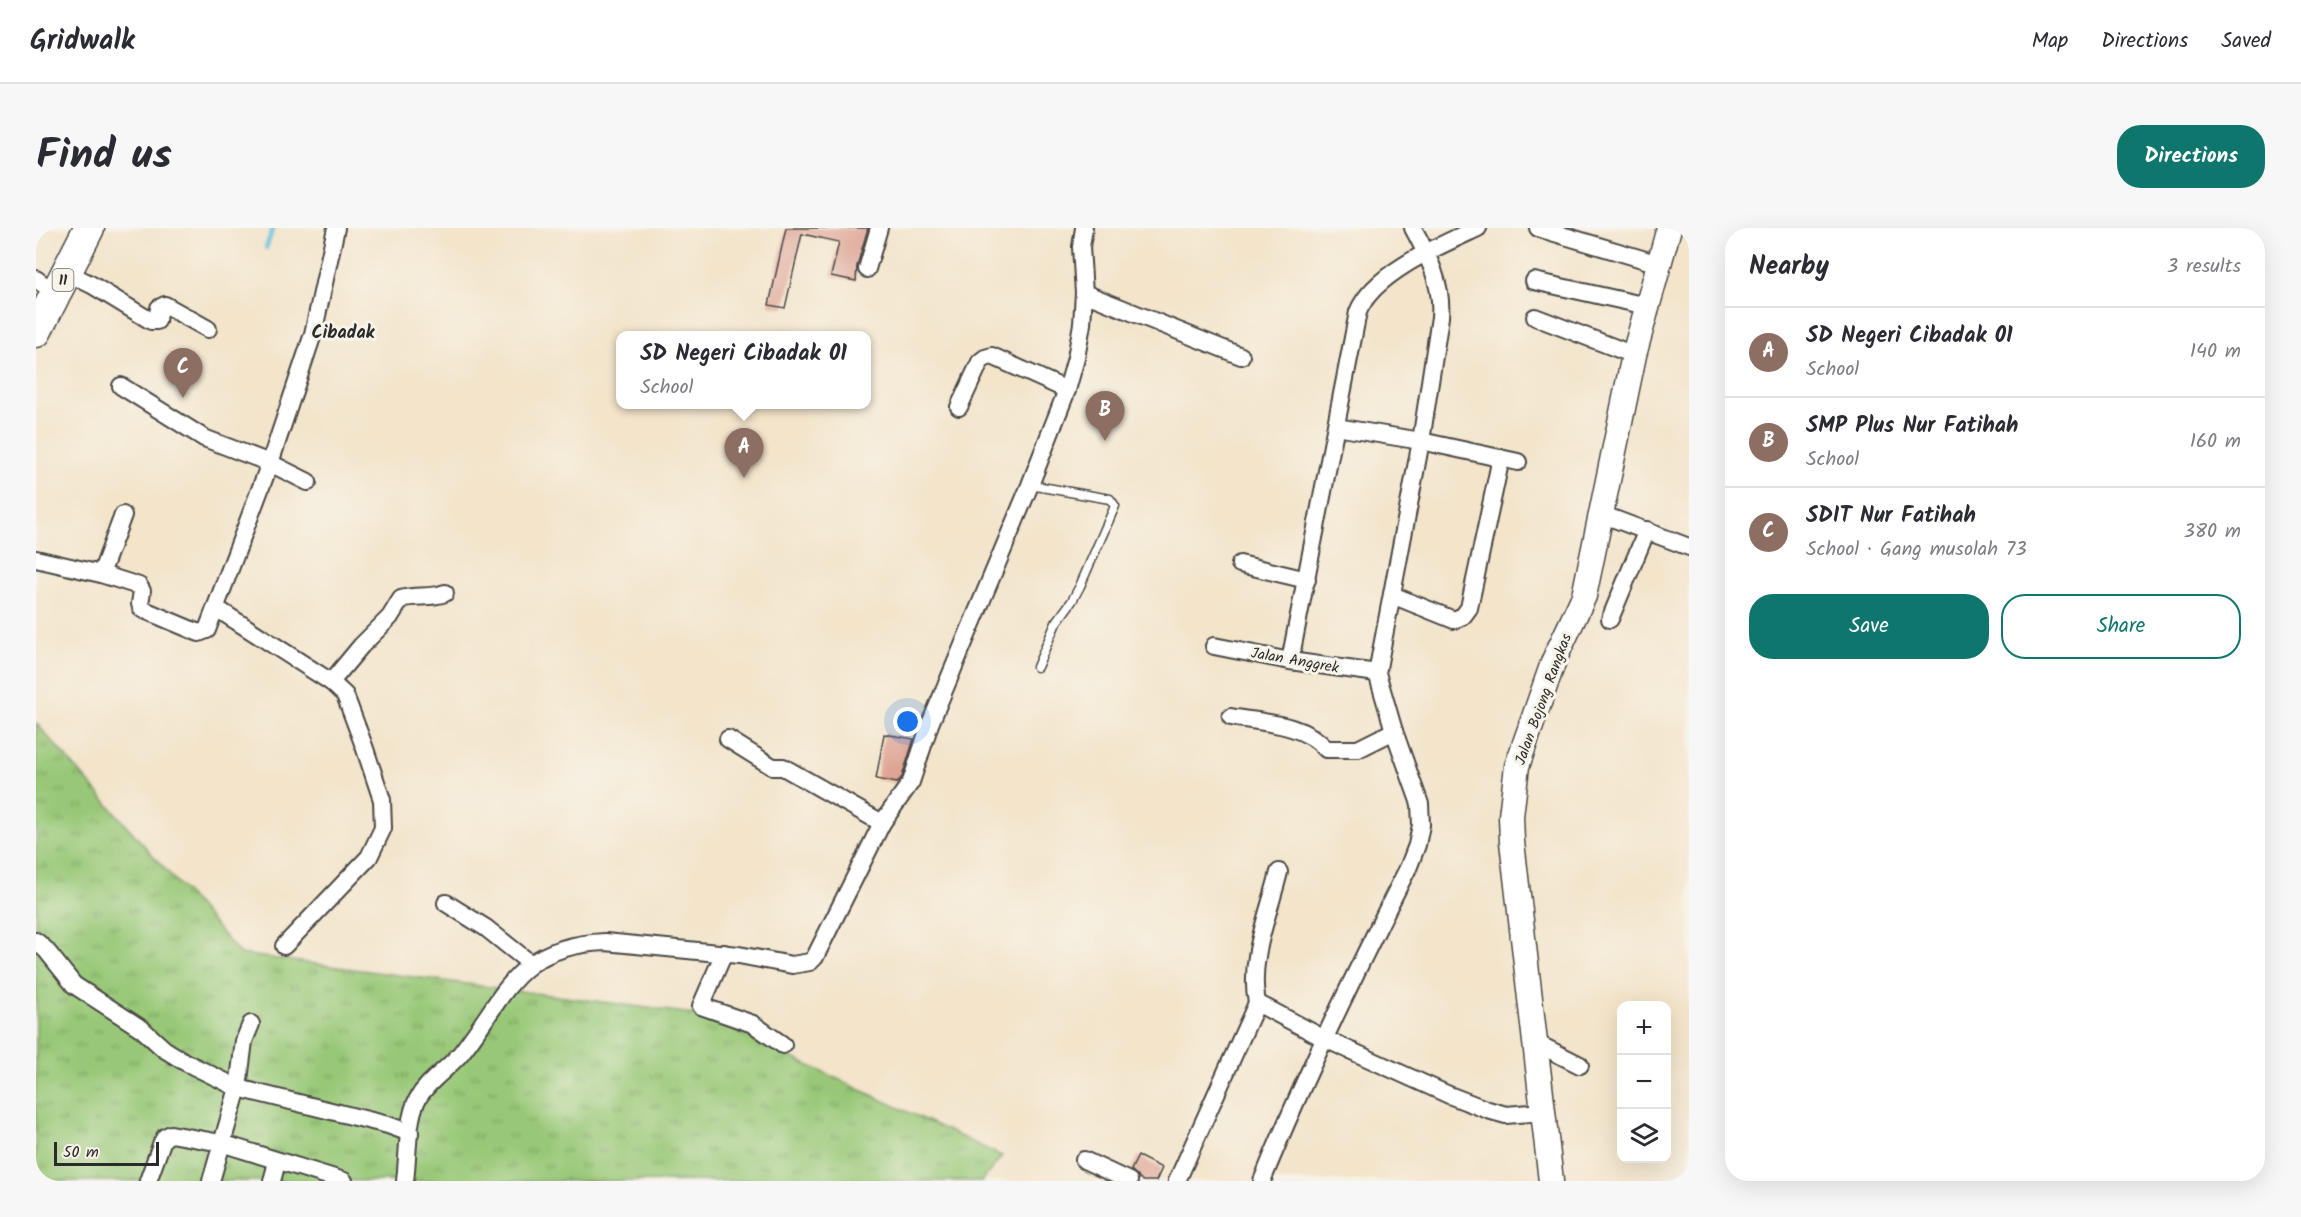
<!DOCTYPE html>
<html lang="en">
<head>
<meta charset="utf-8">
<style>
	body { margin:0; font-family:Kalam,sans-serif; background:#f7f7f7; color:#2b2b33 }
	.controls { position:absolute; right:18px; bottom:18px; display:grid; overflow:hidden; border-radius:12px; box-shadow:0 6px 24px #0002 }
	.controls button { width:54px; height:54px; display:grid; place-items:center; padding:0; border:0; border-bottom:2px solid #e1e1e2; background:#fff; color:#2b2b33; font:30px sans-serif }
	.scale { position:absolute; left:18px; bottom:15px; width:105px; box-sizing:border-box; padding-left:6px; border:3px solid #2b2b2b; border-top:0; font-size:16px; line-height:21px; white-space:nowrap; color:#2b2b2b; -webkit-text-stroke:4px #f7f3e8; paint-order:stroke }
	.you { position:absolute; left:872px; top:494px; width:21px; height:21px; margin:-15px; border:4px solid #fff; border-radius:50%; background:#1a73e8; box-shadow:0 0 0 9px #1a73e833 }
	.badge { display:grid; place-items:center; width:39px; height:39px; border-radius:50%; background:#0f766e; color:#fff; font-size:20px; font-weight:700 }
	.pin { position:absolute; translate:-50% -50px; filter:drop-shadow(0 2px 3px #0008) }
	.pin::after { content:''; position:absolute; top:32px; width:21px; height:18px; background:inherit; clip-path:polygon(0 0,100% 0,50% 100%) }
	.popup { position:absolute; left:580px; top:103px; width:255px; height:78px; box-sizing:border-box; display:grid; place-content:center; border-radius:12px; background:#fff; filter:drop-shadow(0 2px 4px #0005); font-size:20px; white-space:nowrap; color:#7c7c81 }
	.popup b { font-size:22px; color:#2b2b33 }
	.popup::after { content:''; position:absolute; left:50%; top:100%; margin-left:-12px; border:12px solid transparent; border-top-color:#fff }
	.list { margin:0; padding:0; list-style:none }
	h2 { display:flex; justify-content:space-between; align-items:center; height:78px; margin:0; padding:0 24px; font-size:26px }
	h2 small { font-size:20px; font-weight:400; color:#7c7c81 }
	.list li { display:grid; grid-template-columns:39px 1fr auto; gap:18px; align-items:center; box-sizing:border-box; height:90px; padding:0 24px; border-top:2px solid #e1e1e2 }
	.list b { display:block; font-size:22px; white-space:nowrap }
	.list p { margin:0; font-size:20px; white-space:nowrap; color:#7c7c81 }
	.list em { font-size:20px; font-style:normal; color:#7c7c81 }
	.actions { display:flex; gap:12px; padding:18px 24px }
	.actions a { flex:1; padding:14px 0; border:2px solid #0f766e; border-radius:24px; text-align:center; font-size:21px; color:#0f766e }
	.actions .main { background:#0f766e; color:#fff }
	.icon { flex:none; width:33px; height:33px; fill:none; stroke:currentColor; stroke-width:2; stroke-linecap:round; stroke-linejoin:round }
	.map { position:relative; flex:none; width:1653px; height:953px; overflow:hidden; border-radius:24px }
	header { display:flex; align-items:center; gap:36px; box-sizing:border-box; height:84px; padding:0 30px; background:#fff; border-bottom:2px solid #e1e1e2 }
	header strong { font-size:28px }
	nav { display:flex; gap:33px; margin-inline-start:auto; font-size:21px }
	.intro { display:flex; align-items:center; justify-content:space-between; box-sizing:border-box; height:144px; padding:0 36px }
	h1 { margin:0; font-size:42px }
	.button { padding:15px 27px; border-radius:24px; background:#0f766e; color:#fff; font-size:21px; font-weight:700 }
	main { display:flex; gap:36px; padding:0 36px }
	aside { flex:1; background:#fff; border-radius:24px; box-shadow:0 6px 24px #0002 }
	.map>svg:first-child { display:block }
	.grass { fill:url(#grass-tufts); stroke:#627a51; stroke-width:1.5 }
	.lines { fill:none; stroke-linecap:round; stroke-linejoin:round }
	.stream { stroke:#61bedf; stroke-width:4.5 }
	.building { fill:#dea596 }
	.lane-casing { stroke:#494743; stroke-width:11 }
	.street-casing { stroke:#494743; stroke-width:20 }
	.secondary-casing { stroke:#494743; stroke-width:27 }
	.highway-casing { stroke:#494743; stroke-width:33 }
	.lane { stroke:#fff; stroke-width:8 }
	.street { stroke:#fff; stroke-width:16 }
	.secondary { stroke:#fff; stroke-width:24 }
	.highway { stroke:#fff; stroke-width:30 }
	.labels { text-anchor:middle; stroke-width:6; stroke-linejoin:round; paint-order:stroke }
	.shield { fill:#f7f3e8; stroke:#686764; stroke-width:1.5 }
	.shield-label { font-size:14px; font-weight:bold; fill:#2b2b2b }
	.street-label { font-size:15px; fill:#2b2b2b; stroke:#f7f3e8 }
	.quarter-label { font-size:18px; font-weight:bold; fill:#2b2b2b; stroke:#f7f3e8 }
</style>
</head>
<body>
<header>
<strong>Gridwalk</strong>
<nav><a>Map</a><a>Directions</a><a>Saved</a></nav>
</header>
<div class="intro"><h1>Find us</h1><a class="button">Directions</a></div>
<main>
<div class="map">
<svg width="1653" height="953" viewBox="0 0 1653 953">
	<defs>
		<pattern id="grass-tufts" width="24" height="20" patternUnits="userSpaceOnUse" patternTransform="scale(1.5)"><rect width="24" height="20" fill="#98c877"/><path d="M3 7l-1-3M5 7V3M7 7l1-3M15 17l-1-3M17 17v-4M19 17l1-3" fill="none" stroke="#7ca362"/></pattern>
	</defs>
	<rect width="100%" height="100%" fill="#f7f3e8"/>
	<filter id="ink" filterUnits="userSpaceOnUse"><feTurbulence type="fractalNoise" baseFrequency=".0167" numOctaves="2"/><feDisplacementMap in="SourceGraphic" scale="12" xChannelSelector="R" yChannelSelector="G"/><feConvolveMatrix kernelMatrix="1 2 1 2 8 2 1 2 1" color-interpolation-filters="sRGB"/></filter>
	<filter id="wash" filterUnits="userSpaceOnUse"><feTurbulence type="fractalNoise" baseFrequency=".008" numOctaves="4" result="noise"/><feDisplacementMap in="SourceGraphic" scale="24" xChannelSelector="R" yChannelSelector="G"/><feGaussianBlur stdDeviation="1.35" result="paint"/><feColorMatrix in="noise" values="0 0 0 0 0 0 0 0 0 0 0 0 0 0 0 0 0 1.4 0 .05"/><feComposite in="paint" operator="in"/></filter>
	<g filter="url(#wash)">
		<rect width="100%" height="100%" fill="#f3e4ca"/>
		<path class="grass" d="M0,495L204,726L665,787L966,928L946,953H0Z"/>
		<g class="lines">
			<path class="stream" d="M230,20L237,0"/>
		</g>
		<g id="blocks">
			<g class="building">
				<path d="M750,0H832L821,38L820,53L795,48L803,14L766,6L749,80L733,77Z"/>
				<path d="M848,506L878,511L866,549L861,555L840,551Z"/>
				<path d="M1102,928L1126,940L1120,953H1107L1095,942Z"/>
			</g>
		</g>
	</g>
	<g filter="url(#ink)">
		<use href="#blocks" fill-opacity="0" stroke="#494743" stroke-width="1.5"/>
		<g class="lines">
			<g class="lane-casing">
				<path id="lane" d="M994,257L1074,271L1079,278L1044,358L1036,373L1020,395L1001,439"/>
			</g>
			<g class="street-casing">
				<g id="street">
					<path d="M1502,0L1623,36"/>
					<path d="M831,41L843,0"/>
					<path d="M32,45L56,57L115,93H121L123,80L129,77L172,101"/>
					<path d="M0,51L19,65"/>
					<path d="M1498,53L1611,78"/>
					<path d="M1048,65L1205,128"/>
					<path d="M1499,89L1598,127"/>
					<path d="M85,158L168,210L234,235L272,254"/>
					<path d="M923,179L944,134L949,130L956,128L1031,162"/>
					<path d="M1300,199L1385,213L1482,234"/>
					<path d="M1565,286L1653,319"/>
					<path d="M0,331L65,346L103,358L106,363L104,376L106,381L163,405L171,402L234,235L277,106L300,0"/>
					<path d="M1204,336L1271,352"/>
					<path d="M65,346L87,287"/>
					<path d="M1356,367L1418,392L1427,388L1433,380L1465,230"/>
					<path d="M180,380L295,454L309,467L328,518L346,572L347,600L333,629L248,718"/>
					<path d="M1574,391L1611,302"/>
					<path d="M1178,418L1254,433L1341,445"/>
					<path d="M1254,433L1322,84C1337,45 1405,17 1442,0"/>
					<path d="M295,454L325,418L354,389L365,371C379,366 394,371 409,365"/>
					<path d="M1195,489C1227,495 1268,495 1290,521H1322L1358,503"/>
					<path d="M692,511L737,539H747L846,595"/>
					<path d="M410,675L450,700L494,735"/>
					<path d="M0,713L10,722L38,757L106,801L128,821L149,834L202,860L352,897L374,905"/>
					<path d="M688,725L665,778L717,796L747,817"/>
					<path d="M1221,775C1212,732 1233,686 1243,644"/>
					<path d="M1498,814L1544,837"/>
					<path d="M1048,932L1093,953"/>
					<path d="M112,953L126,914L129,909L135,906L185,915L308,953"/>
					<path d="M175,953L202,860L208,813L215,796"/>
					<path d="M236,953L241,934"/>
					<path d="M369,953C372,929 371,892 381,872C391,853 412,841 425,825C472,765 480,718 569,714L703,727L756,737L774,734L779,729L846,595L875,554L894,496L994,257L1031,162L1040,130L1046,96L1048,65L1045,19L1048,0"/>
					<path d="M1141,953L1221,775L1289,811L1413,867L1452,882L1470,887L1507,884"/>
					<path d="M1226,953C1270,845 1321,741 1373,638L1381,617L1385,597L1384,576L1358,503L1341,445L1385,213L1404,89C1407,56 1392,28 1377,0"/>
				</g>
			</g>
			<g class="secondary-casing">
				<path id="secondary" d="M1515,953L1476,614L1475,588L1481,538L1518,432L1548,368L1598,127L1633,0"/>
			</g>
			<g class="highway-casing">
				<path id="highway" d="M0,104L53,0"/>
			</g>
			<use href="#lane" class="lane"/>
			<use href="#street" class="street"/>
			<use href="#secondary" class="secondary"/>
			<use href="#highway" class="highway"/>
		</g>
	</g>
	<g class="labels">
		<rect class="shield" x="16.5" y="41" width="21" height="22" rx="4.5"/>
		<g class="shield-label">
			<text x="27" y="57">11</text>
		</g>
		<g class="street-label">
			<text transform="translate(1259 432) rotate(10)" y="5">Jalan Anggrek</text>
			<text transform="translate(1507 471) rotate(-70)" y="5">Jalan Bojong Rangkas</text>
		</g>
		<g class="quarter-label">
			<text x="307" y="110">Cibadak</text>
		</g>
	</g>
</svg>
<div class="controls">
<button>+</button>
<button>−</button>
<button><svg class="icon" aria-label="layers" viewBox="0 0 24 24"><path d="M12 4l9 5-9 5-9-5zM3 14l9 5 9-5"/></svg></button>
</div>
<div class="scale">50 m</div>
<div class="you"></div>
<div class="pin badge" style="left:708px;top:250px;background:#8d6e63">A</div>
<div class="popup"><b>SD Negeri Cibadak 01</b>School</div>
<div class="pin badge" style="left:1069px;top:213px;background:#8d6e63">B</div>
<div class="pin badge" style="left:147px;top:170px;background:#8d6e63">C</div>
</div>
<aside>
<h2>Nearby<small>3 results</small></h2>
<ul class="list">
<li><span class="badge" style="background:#8d6e63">A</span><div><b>SD Negeri Cibadak 01</b><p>School</p></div><em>140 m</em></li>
<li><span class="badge" style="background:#8d6e63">B</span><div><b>SMP Plus Nur Fatihah</b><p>School</p></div><em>160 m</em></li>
<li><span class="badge" style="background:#8d6e63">C</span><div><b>SDIT Nur Fatihah</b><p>School · Gang musolah 73</p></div><em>380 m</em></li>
</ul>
<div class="actions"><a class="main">Save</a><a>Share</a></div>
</aside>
</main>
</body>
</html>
